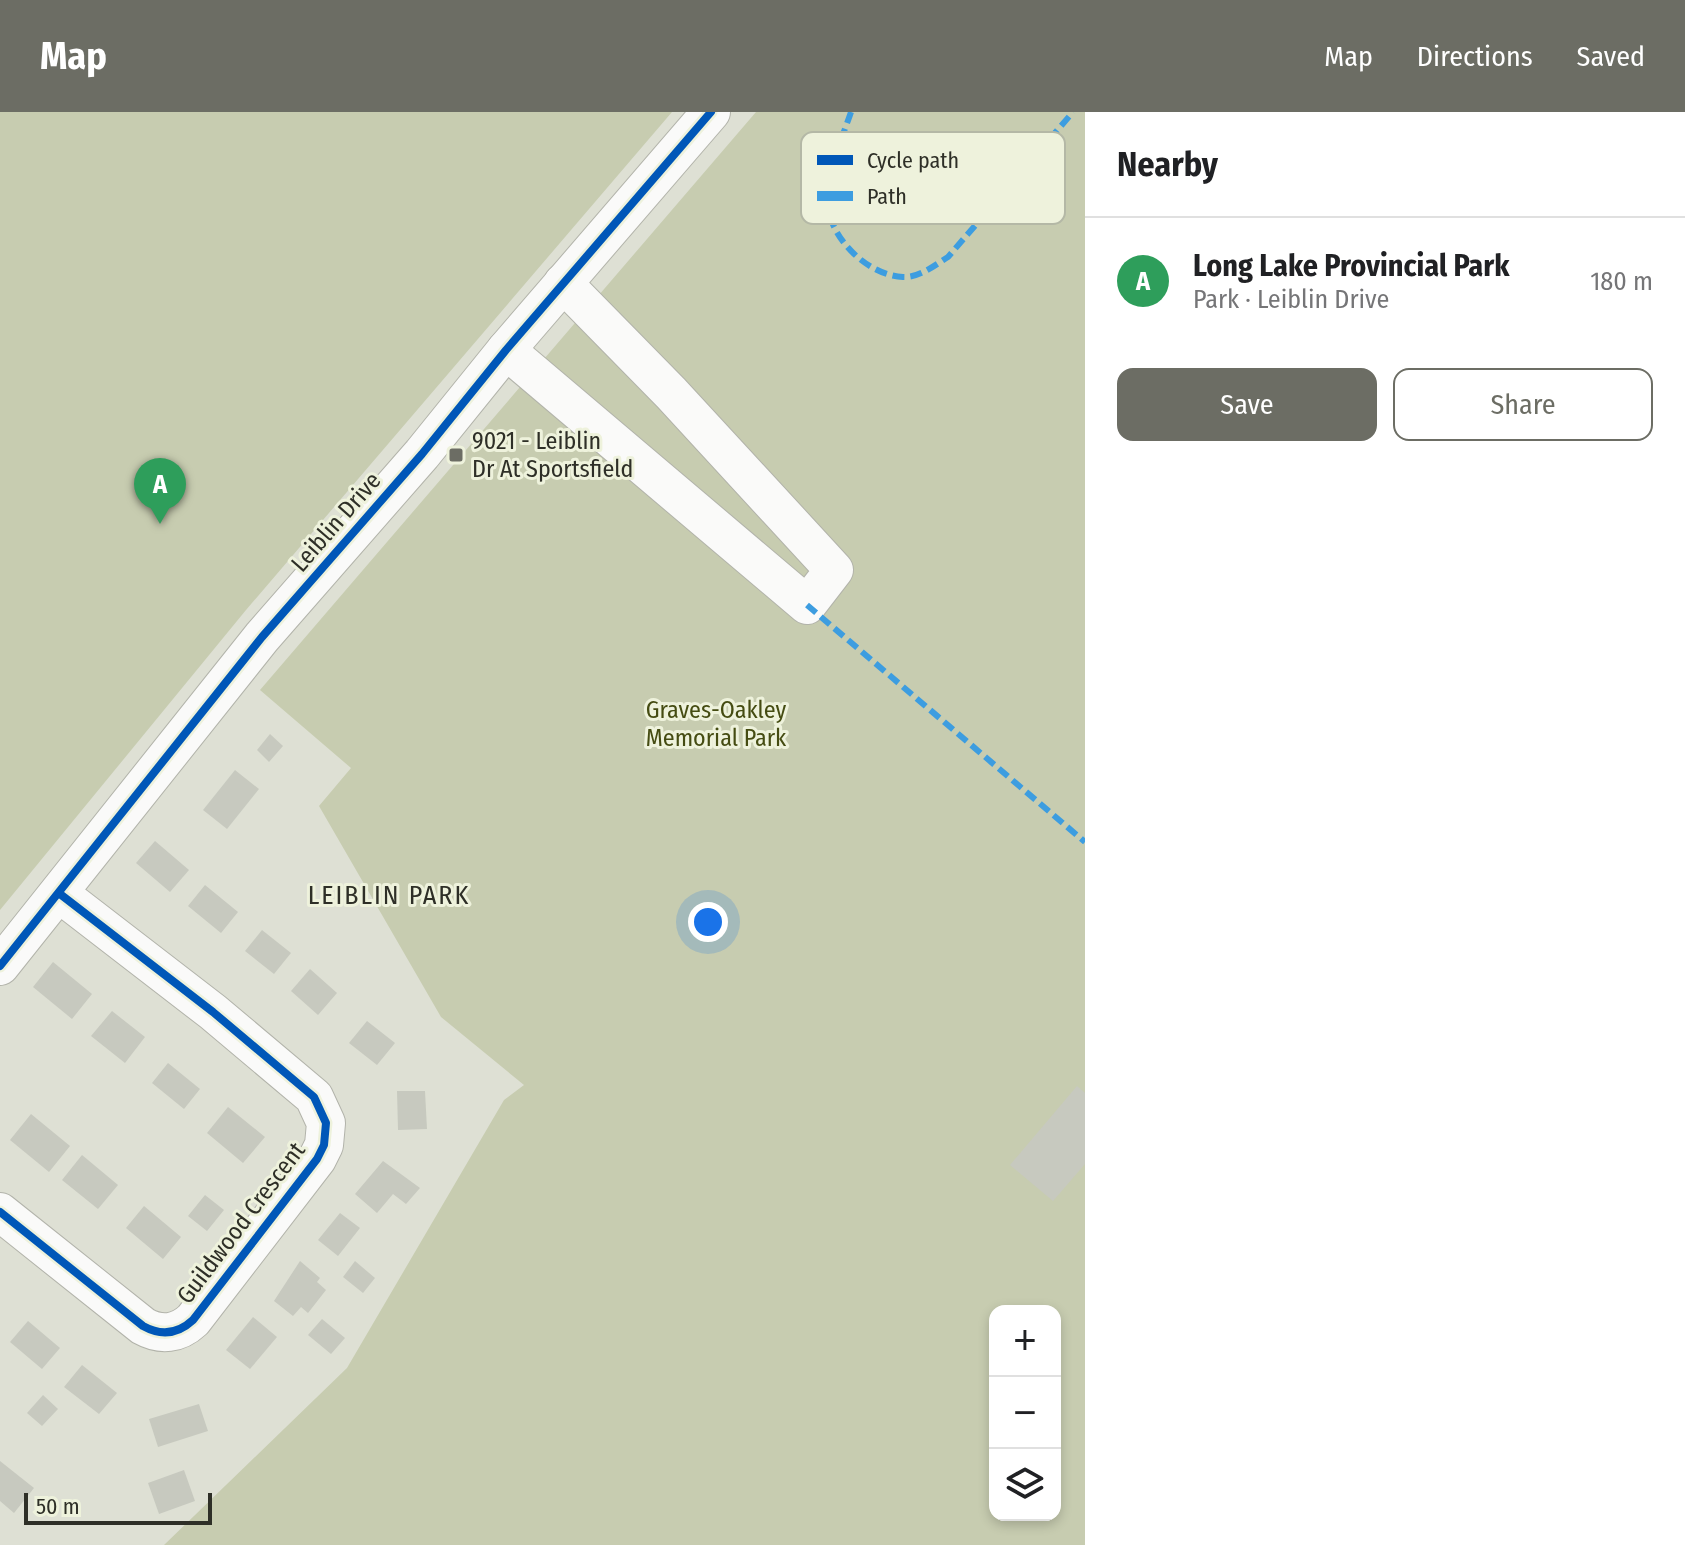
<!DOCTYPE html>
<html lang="en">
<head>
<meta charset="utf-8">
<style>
	body { margin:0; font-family:"Fira Sans Condensed",sans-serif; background:#f6f6f6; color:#202124 }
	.controls { position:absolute; right:24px; bottom:24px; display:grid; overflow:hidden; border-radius:16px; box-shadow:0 4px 12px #0003 }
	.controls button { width:72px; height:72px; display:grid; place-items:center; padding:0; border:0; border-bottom:2px solid #e0e0e0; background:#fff; color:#202124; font:40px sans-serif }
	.scale { position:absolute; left:24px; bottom:20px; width:188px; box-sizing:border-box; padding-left:8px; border:4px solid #2e2f27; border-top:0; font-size:22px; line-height:28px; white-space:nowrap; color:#2e2f27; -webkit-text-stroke:6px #eef2dc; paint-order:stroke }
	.you { position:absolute; left:708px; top:810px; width:28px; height:28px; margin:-20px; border:6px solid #fff; border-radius:50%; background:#1a73e8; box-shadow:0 0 0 12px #1a73e833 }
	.badge { display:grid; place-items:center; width:52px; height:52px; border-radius:50%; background:#6c6d64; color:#fff; font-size:26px; font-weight:700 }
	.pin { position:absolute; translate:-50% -66px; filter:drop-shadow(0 2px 4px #0008) }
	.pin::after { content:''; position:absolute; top:42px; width:28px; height:24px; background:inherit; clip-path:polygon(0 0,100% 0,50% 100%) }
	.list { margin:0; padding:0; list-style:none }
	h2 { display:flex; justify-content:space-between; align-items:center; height:104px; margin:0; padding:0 32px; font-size:34px }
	h2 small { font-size:26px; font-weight:400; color:#757577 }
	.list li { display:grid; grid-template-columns:52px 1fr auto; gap:24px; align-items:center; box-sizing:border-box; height:128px; padding:0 32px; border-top:2px solid #e0e0e0 }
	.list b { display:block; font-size:30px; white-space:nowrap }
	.list p { margin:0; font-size:26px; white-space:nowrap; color:#757577 }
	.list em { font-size:26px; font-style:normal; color:#757577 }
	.actions { display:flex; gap:16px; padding:24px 32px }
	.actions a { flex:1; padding:18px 0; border:2px solid #6c6d64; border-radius:16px; text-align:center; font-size:28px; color:#6c6d64 }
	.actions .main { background:#6c6d64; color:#fff }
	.icon { flex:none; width:44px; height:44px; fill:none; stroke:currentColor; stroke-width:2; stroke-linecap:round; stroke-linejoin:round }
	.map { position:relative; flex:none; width:1085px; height:1433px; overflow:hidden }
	header { display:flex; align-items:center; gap:48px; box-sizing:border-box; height:112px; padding:0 40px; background:#6c6d64; color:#fff }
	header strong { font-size:38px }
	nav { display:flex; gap:44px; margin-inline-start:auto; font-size:28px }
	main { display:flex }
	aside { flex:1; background:#fff }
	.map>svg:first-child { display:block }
	.green { fill:#c7ccb0; fill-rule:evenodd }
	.building { fill:#c7c9bf }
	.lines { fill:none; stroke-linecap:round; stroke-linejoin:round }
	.minor-casing { stroke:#b2b3aa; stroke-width:40 }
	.minor { stroke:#fafaf9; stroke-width:38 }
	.quiet { stroke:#3d9de0; stroke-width:6; stroke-dasharray:12 6; stroke-linecap:butt }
	.cycleway-casing { stroke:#eef2dc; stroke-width:13 }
	.cycleway { stroke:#0057b8; stroke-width:8 }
	.poi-dot { fill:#6c6d64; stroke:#eef2dc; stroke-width:3 }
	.labels { text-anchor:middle; stroke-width:6; stroke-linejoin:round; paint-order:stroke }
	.poi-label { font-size:24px; fill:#2e2f27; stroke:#eef2dc; text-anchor:start }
	.street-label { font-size:24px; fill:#2e2f27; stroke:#eef2dc }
	.park-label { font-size:24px; fill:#454c12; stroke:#eef2dc }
	.neighbourhood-label { font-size:26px; letter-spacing:2px; fill:#2e2f27; stroke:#eef2dc }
	.key { fill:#eef2dc; stroke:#b4b8a6; stroke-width:2 }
	.key-label { font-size:22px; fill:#2e2f27 }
</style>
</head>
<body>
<header>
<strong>Map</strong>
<nav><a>Map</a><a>Directions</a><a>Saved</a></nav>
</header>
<main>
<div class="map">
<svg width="1085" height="1433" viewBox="0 0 1085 1433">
	<rect width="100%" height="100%" fill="#dee0d4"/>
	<g class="green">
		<path d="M0,0H672L246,498L0,798Z"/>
		<path d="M756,0H1085V1433H164L347,1256L504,988L524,973L441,905L319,694L351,656L260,578ZM995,1199H1055V1403H995Z"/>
	</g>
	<g class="building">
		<path d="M270,622L283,634L269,650L257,638Z"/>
		<path d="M235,658L259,677L227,717L203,698Z"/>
		<path d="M155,729L189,758L170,780L136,751Z"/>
		<path d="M205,773L238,800L221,821L188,794Z"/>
		<path d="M262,818L291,841L274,862L245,839Z"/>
		<path d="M53,850L92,882L72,907L33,875Z"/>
		<path d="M310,857L337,881L318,903L291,879Z"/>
		<path d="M112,899L145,925L125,951L91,924Z"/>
		<path d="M367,909L395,931L377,953L349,931Z"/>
		<path d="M168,951L200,977L184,997L152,971Z"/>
		<path d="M1077,974L1085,981V1052L1053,1089L1010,1053Z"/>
		<path d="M397,979H425L427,1017L398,1018Z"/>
		<path d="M228,995L265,1025L243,1051L207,1021Z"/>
		<path d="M31,1002L70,1034L49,1060L10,1028Z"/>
		<path d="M82,1043L118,1073L98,1097L62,1068Z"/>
		<path d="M383,1049L420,1076L406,1092L393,1082L377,1101L355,1082Z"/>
		<path d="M205,1083L224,1098L207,1119L188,1104Z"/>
		<path d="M144,1094L181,1125L163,1147L126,1116Z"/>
		<path d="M340,1101L360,1116L338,1144L318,1128Z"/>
		<path d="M300,1149L320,1166L317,1170L326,1178L308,1201L301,1195L293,1204L274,1189Z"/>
		<path d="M355,1149L375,1166L363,1181L343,1165Z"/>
		<path d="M253,1205L277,1225L250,1257L226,1238Z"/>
		<path d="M322,1207L345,1226L331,1242L308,1223Z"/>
		<path d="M28,1209L60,1236L42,1257L10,1230Z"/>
		<path d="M82,1253L117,1281L99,1302L64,1275Z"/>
		<path d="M43,1283L58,1297L42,1314L27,1301Z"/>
		<path d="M199,1292L208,1319L158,1335L149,1307Z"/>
		<path d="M0,1349L34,1376L14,1401L0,1389Z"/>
		<path d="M184,1358L195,1389L159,1402L148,1371Z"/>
	</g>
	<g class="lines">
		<g class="minor-casing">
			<g id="minor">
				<path d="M506,238L807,493L834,458L671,281L563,171"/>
				<path d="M0,854L262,525L422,342L506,238L711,0"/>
				<path d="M0,1100L143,1214C161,1224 178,1222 193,1208L317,1047L324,1033L326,1011L314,985L213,900L60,782"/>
			</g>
		</g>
		<use href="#minor" class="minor"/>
		<g class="quiet">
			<path d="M851,0C842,27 826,60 827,89C829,125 866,163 903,165C919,166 935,153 948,145L1073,0"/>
			<path d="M807,493L1085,730"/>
		</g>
		<g class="cycleway-casing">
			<g id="cycleway">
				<path d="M0,854L262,525L422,342L506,238L711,0"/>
				<path d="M0,1100L143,1214C161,1224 178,1222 193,1208L317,1047L324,1033L326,1011L314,985L213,900L60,782"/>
			</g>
		</g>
		<use href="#cycleway" class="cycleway"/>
	</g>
	<rect class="poi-dot" x="448" y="335" width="16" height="16" rx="4"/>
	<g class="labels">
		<g class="poi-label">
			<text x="472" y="337">9021 - Leiblin<tspan x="472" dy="28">Dr At Sportsfield</tspan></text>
		</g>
		<g class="street-label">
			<text transform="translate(336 410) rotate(-49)" y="8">Leiblin Drive</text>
			<text transform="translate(241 1111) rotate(-53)" y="8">Guildwood Crescent</text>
		</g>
		<g class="park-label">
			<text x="716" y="606">Graves-Oakley<tspan x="716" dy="28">Memorial Park</tspan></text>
		</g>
		<g class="neighbourhood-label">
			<text x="389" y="792">LEIBLIN PARK</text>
		</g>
	</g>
	<rect x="801" y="20" width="264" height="92" rx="12" class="key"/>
	<rect x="817" y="43" width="36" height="10" fill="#0057b8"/>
	<rect x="817" y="79" width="36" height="10" fill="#3d9de0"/>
	<g class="key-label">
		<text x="867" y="56">Cycle path</text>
		<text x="867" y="92">Path</text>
	</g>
</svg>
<div class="controls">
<button>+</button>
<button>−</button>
<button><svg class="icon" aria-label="layers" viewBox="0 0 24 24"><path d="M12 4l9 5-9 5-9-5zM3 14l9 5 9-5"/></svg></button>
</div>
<div class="scale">50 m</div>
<div class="you"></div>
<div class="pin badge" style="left:160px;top:412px;background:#2e9e5b">A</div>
</div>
<aside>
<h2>Nearby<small></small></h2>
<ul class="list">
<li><span class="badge" style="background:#2e9e5b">A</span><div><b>Long Lake Provincial Park</b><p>Park · Leiblin Drive</p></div><em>180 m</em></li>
</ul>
<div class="actions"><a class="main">Save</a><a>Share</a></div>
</aside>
</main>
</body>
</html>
